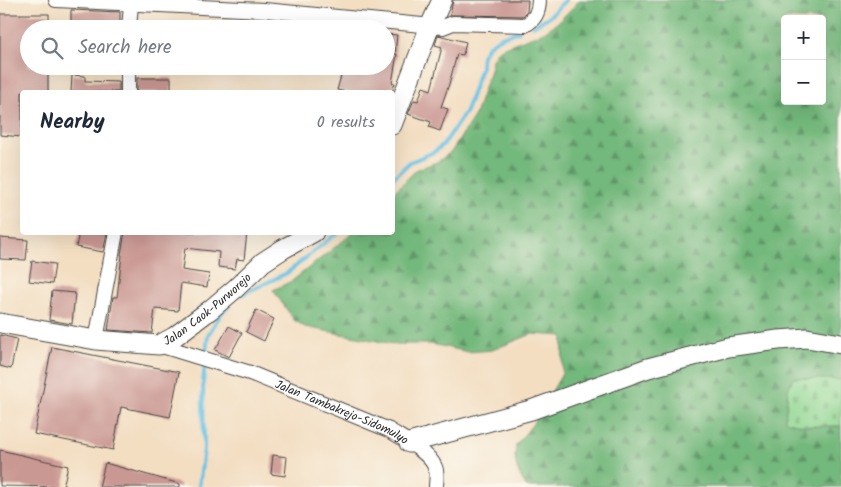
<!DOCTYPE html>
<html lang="en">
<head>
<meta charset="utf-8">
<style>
	body { margin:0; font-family:Kalam,sans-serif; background:#f2f2f3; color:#1f2937 }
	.controls { position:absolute; right:15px; top:15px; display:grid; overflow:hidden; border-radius:5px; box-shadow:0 5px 20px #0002 }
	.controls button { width:45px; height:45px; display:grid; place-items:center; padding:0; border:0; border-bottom:1px solid #e0e1e3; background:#fff; color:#1f2937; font:25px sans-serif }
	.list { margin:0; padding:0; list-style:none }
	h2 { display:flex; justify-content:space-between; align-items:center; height:65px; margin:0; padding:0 20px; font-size:21px }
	h2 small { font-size:16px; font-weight:400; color:#747a83 }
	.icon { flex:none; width:28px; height:28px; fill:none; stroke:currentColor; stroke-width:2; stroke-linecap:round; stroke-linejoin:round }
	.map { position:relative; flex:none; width:841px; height:487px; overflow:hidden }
	.search { position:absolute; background:#fff; box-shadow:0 5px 20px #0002; left:20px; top:20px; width:375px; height:55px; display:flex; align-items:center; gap:12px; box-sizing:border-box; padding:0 18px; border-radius:28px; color:#747a83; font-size:19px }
	.panel { position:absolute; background:#fff; box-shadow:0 5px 20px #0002; left:20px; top:90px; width:375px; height:145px; border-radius:5px }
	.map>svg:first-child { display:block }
	.forest { fill:url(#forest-firs); stroke:#4f7254; fill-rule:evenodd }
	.cemetery { fill:url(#cemetery-stones); stroke:#5d815e }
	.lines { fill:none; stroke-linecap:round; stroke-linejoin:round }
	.stream { stroke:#67c2e5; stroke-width:4 }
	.building { fill:#ca9893 }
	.street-casing { stroke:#494642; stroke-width:16 }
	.secondary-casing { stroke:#494642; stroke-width:21 }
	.street { stroke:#fff; stroke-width:14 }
	.secondary { stroke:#fff; stroke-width:19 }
	.labels { text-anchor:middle; stroke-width:4.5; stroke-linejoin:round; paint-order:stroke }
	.street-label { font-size:12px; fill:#2b2b2b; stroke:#fbf7ec }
</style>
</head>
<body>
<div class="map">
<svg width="841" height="487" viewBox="0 0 841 487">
	<defs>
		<pattern id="forest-firs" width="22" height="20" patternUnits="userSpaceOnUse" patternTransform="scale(1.25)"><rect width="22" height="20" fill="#73b87c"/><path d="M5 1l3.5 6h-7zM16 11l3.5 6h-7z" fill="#5f9666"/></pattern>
		<pattern id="cemetery-stones" width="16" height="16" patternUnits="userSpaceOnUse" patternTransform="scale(1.25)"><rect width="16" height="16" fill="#8fd792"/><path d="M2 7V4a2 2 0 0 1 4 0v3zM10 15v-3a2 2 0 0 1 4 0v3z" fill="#7cb97e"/></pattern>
	</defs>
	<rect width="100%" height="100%" fill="#fbf7ec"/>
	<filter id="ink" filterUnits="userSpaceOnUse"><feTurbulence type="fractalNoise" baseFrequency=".02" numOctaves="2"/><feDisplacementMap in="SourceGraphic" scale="10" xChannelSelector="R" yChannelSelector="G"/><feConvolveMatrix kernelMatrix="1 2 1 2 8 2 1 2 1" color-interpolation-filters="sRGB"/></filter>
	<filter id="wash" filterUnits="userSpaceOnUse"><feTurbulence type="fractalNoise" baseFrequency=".0096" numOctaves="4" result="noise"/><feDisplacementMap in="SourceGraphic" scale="20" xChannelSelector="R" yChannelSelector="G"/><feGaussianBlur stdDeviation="1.12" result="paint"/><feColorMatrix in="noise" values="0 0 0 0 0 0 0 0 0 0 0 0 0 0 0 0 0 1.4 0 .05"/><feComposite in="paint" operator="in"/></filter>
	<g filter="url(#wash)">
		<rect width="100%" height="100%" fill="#f3dec2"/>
		<path class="forest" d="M580,0H841V380L793,378L788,390L785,421L805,426H841V487H526L517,469L515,457L516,445L532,425L562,374L563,336L532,334L492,350L468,352L432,344H393L305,327L294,320L273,290L292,281L353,233L392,232L393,193L416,170L439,161L452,151L475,115L490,70L492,60L496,53L504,47L544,32L557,23ZM785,19H822V101H785Z"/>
		<path class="cemetery" d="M793,378L841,380V426H805L785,421L788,390Z"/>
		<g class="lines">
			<g class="stream">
				<path d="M533,26L550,16L566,0"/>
				<path d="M392,179L410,162L434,152L444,144L466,111L481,68L482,56L488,46L499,38L519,31"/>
				<path d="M241,295L287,273L338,232"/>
				<path d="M199,487L204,449L203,383L208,335L222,312L229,306"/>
			</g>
		</g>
		<g id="blocks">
			<g class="building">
				<path d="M453,0H528L527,12L523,16L450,15Z"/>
				<path d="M71,10L120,12V29H71Z"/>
				<path d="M0,14H49V29H29V66H48V92H22V137L0,135Z"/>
				<path d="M386,34L397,35L395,54H397L392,83H395L392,92H346L337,90L343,69L357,73L358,66H386Z"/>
				<path d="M438,35L466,42L463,55L457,54L449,84L441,107L448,109L440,131L429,127L431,122L408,114L414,100L418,101L423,87L431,90L442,47L435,45Z"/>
				<path d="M72,75L85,76V81L119,82V92H71Z"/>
				<rect x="137" y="78" width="34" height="14"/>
				<path d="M79,232L107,233L103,252L76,247Z"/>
				<path d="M125,232H247L244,260L237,259L235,269L218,267L219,252L185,248L182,270L209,274L207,287L181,283L178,311L155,309L152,333L108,330L113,297H117L122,255H121Z"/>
				<path d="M0,238L28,240L26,260L0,259Z"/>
				<path d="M32,261L55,264L52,284L29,281Z"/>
				<path d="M52,291L75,293L72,324L49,320Z"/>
				<path d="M256,310L274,319L264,341L246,332Z"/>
				<path d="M229,326L242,333L229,357L215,350Z"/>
				<path d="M0,335L17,339L11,369L0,366Z"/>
				<path d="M52,347L179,372L170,417L121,407L113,450L34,434Z"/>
				<path d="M0,450L68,466L63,487L0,486Z"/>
				<path d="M273,455L287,457L285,476L271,474Z"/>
				<path d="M105,463L180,484V487H99Z"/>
			</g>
		</g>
	</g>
	<g filter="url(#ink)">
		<use href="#blocks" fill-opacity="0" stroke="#494642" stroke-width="1"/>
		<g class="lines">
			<g class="street-casing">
				<g id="street">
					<path d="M56,0L264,10L443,27L453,23L525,25C535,20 539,11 539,0"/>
					<path d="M129,29L131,4"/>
					<path d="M128,66V92"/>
					<path d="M96,340L116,232"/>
					<path id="s1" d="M159,345L250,373L389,430C403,439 429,452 435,467C438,473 436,481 436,487"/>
				</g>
			</g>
			<g class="secondary-casing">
				<g id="secondary">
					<path d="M392,125L430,26L442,0"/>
					<path id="s2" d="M0,323L96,340L159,345L174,337L210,310L236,288L263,262L283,249L314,232"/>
					<path d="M409,443L531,410L648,368L728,347L778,340L807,338L841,344"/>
				</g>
			</g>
			<use href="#street" class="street"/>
			<use href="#secondary" class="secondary"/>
		</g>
	</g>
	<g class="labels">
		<g class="street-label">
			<text dy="4" stroke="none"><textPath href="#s2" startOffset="221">Jalan Caok-Purworejo</textPath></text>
			<text dy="4" stroke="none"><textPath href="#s1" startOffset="195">Jalan Tambakrejo-Sidomulyo</textPath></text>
		</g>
	</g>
</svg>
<div class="controls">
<button>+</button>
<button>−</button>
</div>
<div class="search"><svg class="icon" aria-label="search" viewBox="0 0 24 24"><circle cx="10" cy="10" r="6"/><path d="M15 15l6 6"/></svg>Search here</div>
<section class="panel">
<h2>Nearby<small>0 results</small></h2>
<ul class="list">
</ul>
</section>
</div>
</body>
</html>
